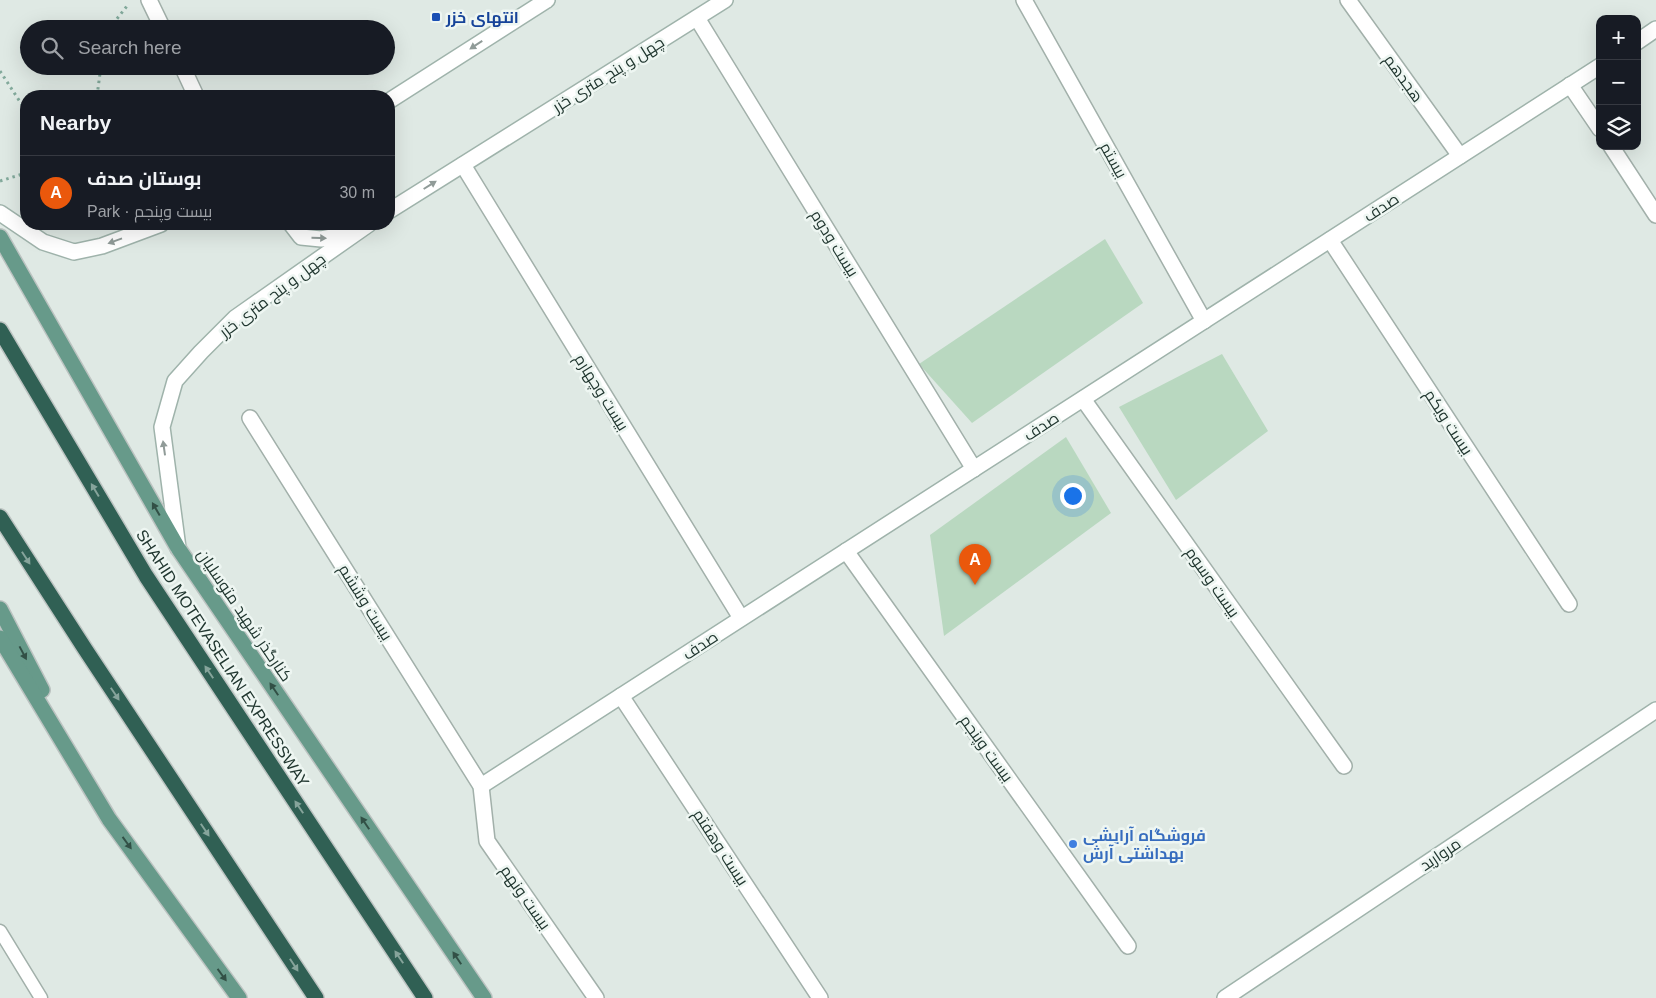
<!DOCTYPE html>
<html lang="en">
<head>
<meta charset="utf-8">
<style>
	body { margin:0; font-family:Helvetica,Cairo,sans-serif; background:#242831; color:#f1f3f6 }
	.controls { position:absolute; right:15px; top:15px; display:grid; overflow:hidden; border-radius:10px; box-shadow:0 5px 20px #0002 }
	.controls button { width:45px; height:45px; display:grid; place-items:center; padding:0; border:0; border-bottom:1px solid #363941; background:#171b24; color:#f1f3f6; font:25px sans-serif }
	.you { position:absolute; left:1072px; top:495px; width:18px; height:18px; margin:-12px; border:4px solid #fff; border-radius:50%; background:#1a73e8; box-shadow:0 0 0 8px #1a73e833 }
	.badge { display:grid; place-items:center; width:32px; height:32px; border-radius:50%; background:#ea580c; color:#fff; font-size:16px; font-weight:700 }
	.pin { position:absolute; translate:-50% -41px; filter:drop-shadow(0 1px 2px #0008) }
	.pin::after { content:''; position:absolute; top:26px; width:18px; height:15px; background:inherit; clip-path:polygon(0 0,100% 0,50% 100%) }
	.list { margin:0; padding:0; list-style:none }
	h2 { display:flex; justify-content:space-between; align-items:center; height:65px; margin:0; padding:0 20px; font-size:21px }
	h2 small { font-size:16px; font-weight:400; color:#9ea1a6 }
	.list li { display:grid; grid-template-columns:32px 1fr auto; gap:15px; align-items:center; box-sizing:border-box; height:75px; padding:0 20px; border-top:1px solid #363941 }
	.list b { display:block; font-size:19px; white-space:nowrap }
	.list p { margin:0; font-size:16px; white-space:nowrap; color:#9ea1a6 }
	.list em { font-size:16px; font-style:normal; color:#9ea1a6 }
	.icon { flex:none; width:28px; height:28px; fill:none; stroke:currentColor; stroke-width:2; stroke-linecap:round; stroke-linejoin:round }
	.map { position:relative; flex:none; width:1656px; height:998px; overflow:hidden }
	.search { position:absolute; background:#171b24; box-shadow:0 5px 20px #0002; left:20px; top:20px; width:375px; height:55px; display:flex; align-items:center; gap:12px; box-sizing:border-box; padding:0 18px; border-radius:28px; color:#9ea1a6; font-size:19px }
	.panel { position:absolute; background:#171b24; box-shadow:0 5px 20px #0002; left:20px; top:90px; width:375px; height:140px; border-radius:20px }
	.map>svg:first-child { display:block }
	.green { fill:#b9d8c0 }
	.lines { fill:none; stroke-linecap:round; stroke-linejoin:round }
	.lane-casing { stroke:#a2b0aa; stroke-width:15 }
	.street-casing { stroke:#a2b0aa; stroke-width:18 }
	.secondary-casing { stroke:#9fb3ab; stroke-width:18 }
	.primary-casing { stroke:#bcc3c1; stroke-width:18 }
	.highway-casing { stroke:#bcc3c1; stroke-width:18 }
	.path { stroke:#82a99b; stroke-width:3; stroke-dasharray:2.5 4; stroke-linecap:butt }
	.lane { stroke:#fff; stroke-width:12 }
	.street { stroke:#fff; stroke-width:15 }
	.secondary { stroke:#fff; stroke-width:15 }
	.primary { stroke:#679a8a; stroke-width:15 }
	.highway { stroke:#306054; stroke-width:15 }
	.oneway { fill:#909b98 }
	.oneway2 { fill:#86a49b }
	.oneway3 { fill:#325046 }
	.transit-dot { fill:#1a4fb4; stroke:#eef6f2; stroke-width:2 }
	.shop-dot { fill:#3f7fe0; stroke:#eef6f2; stroke-width:2 }
	.labels { text-anchor:middle; stroke-width:5; stroke-linejoin:round; paint-order:stroke }
	.transit-label { font-size:16px; font-weight:bold; fill:#164399; stroke:#eef6f2; text-anchor:start }
	.street-label { font-size:16px; fill:#213730; stroke:#eef6f2 }
	.shop-label { font-size:16px; font-weight:bold; fill:#366cbe; stroke:#eef6f2; text-anchor:start }
</style>
</head>
<body>
<div class="map">
<svg width="1656" height="998" viewBox="0 0 1656 998">
	<rect width="100%" height="100%" fill="#dfe9e4"/>
	<g class="green">
		<path d="M1105,239L1143,303L972,423L919,364Z"/>
		<path d="M1222,354L1268,431L1176,500L1119,407Z"/>
		<path d="M1066,437L1111,513L944,636L930,535Z"/>
	</g>
	<g class="lines">
		<g class="lane-casing">
			<path id="lane" d="M0,931L41,998"/>
		</g>
		<g class="street-casing">
			<g id="street">
				<path d="M149,0L163,29"/>
				<path d="M1024,0L1204,321"/>
				<path d="M1348,0L1460,156"/>
				<path d="M697,18L974,469"/>
				<path d="M182,66L196,96"/>
				<path d="M1570,85L1600,129"/>
				<path d="M1611,146L1656,215"/>
				<path d="M463,165L741,618"/>
				<path d="M1330,240L1569,604"/>
				<path d="M1083,399L1344,766"/>
				<path d="M250,418L481,786L487,841L596,998"/>
				<path d="M846,551L1128,946"/>
				<path d="M621,696L820,998"/>
			</g>
		</g>
		<g class="secondary-casing">
			<g id="secondary">
				<path d="M1637,42L1656,29"/>
				<path d="M389,101L547,0"/>
				<path d="M389,211L725,0"/>
				<path d="M0,213L43,242L74,252L102,246L161,224"/>
				<path d="M291,224L301,237L321,239L349,234"/>
				<path d="M178,548L162,427L175,381L201,352L235,318L369,224"/>
				<path d="M481,786L1600,66"/>
				<path d="M1225,998L1656,710"/>
			</g>
		</g>
		<g class="primary-casing">
			<g id="primary">
				<path d="M0,237L178,548L484,998"/>
				<path d="M0,609L42,690"/>
				<path d="M0,638L109,819L239,998"/>
			</g>
		</g>
		<g class="highway-casing">
			<g id="highway">
				<path d="M0,330L146,576L425,998"/>
				<path d="M0,517L85,649L316,998"/>
			</g>
		</g>
		<g class="path">
			<path d="M109,29L127,6"/>
			<path d="M0,71L26,111"/>
			<path d="M97,96L101,66"/>
			<path d="M0,181L26,173"/>
		</g>
		<use href="#lane" class="lane"/>
		<use href="#street" class="street"/>
		<use href="#secondary" class="secondary"/>
		<use href="#primary" class="primary"/>
		<use href="#highway" class="highway"/>
	</g>
	<defs><path id="oneway-solid" d="M-6-.8H1V-3.2L6.5 0L1 3.2V.8H-6Z" transform="scale(1.25)"/></defs>
	<g class="oneway">
		<use href="#oneway-solid" transform="translate(476 45) rotate(147)"/>
		<use href="#oneway-solid" transform="translate(430 185) rotate(-32)"/>
		<use href="#oneway-solid" transform="translate(319 238) rotate(1)"/>
		<use href="#oneway-solid" transform="translate(115 241) rotate(160)"/>
		<use href="#oneway-solid" transform="translate(164 448) rotate(-98)"/>
	</g>
	<g class="oneway2">
		<use href="#oneway-solid" transform="translate(95 490) rotate(-121)"/>
		<use href="#oneway-solid" transform="translate(26 558) rotate(57)"/>
		<use href="#oneway-solid" transform="translate(209 672) rotate(-124)"/>
		<use href="#oneway-solid" transform="translate(115 694) rotate(56)"/>
		<use href="#oneway-solid" transform="translate(299 807) rotate(-124)"/>
		<use href="#oneway-solid" transform="translate(205 830) rotate(56)"/>
		<use href="#oneway-solid" transform="translate(399 957) rotate(-124)"/>
		<use href="#oneway-solid" transform="translate(294 965) rotate(57)"/>
	</g>
	<g class="oneway3">
		<use href="#oneway-solid" transform="translate(156 509) rotate(-120)"/>
		<use href="#oneway-solid" transform="translate(23 653) rotate(62)"/>
		<use href="#oneway-solid" transform="translate(274 689) rotate(-124)"/>
		<use href="#oneway-solid" transform="translate(365 823) rotate(-124)"/>
		<use href="#oneway-solid" transform="translate(127 843) rotate(54)"/>
		<use href="#oneway-solid" transform="translate(457 958) rotate(-124)"/>
		<use href="#oneway-solid" transform="translate(222 975) rotate(54)"/>
	</g>
	<rect class="transit-dot" x="431" y="12" width="10" height="10" rx="2.5"/>
	<circle class="shop-dot" cx="1073" cy="844" r="5"/>
	<g class="labels">
		<g class="transit-label">
			<text x="446" y="23">انتهای خزر</text>
		</g>
		<g class="street-label">
			<text transform="translate(608 74) rotate(-32)" y="6">چهل و پنج متری خزر</text>
			<text transform="translate(1404 78) rotate(54)" y="6">هجدهم</text>
			<text transform="translate(1114 160) rotate(61)" y="6">بیستم</text>
			<text transform="translate(1381 207) rotate(-33)" y="6">صدف</text>
			<text transform="translate(835 243) rotate(58)" y="6">بیست ودوم</text>
			<text transform="translate(272 295) rotate(-37)" y="6">چهل و پنج متری خزر</text>
			<text transform="translate(602 392) rotate(58)" y="6">بیست وچهارم</text>
			<text transform="translate(1449 422) rotate(57)" y="6">بیست ویکم</text>
			<text transform="translate(1041 426) rotate(-33)" y="6">صدف</text>
			<text transform="translate(1213 582) rotate(55)" y="6">بیست وسوم</text>
			<text transform="translate(366 602) rotate(58)" y="6">بیست وششم</text>
			<text transform="translate(245 615) rotate(56)" y="6">کنارگذر شهید متوسلیان</text>
			<text transform="translate(700 645) rotate(-33)" y="6">صدف</text>
			<text transform="translate(223 658) rotate(57)" y="6">SHAHID MOTEVASELIAN EXPRESSWAY</text>
			<text transform="translate(987 748) rotate(54)" y="6">بیست وپنجم</text>
			<text transform="translate(721 847) rotate(57)" y="6">بیست وهفتم</text>
			<text transform="translate(1440 854) rotate(-34)" y="6">مروارید</text>
			<text transform="translate(526 897) rotate(55)" y="6">بیست ونهم</text>
		</g>
		<g class="shop-label">
			<text x="1083" y="841">فروشگاه آرایشی<tspan x="1083" dy="18">بهداشتی آرش</tspan></text>
		</g>
	</g>
</svg>
<div class="controls">
<button>+</button>
<button>−</button>
<button><svg class="icon" aria-label="layers" viewBox="0 0 24 24"><path d="M12 4l9 5-9 5-9-5zM3 14l9 5 9-5"/></svg></button>
</div>
<div class="you"></div>
<div class="pin badge" style="left:975px;top:585px">A</div>
<div class="search"><svg class="icon" aria-label="search" viewBox="0 0 24 24"><circle cx="10" cy="10" r="6"/><path d="M15 15l6 6"/></svg>Search here</div>
<section class="panel">
<h2>Nearby<small></small></h2>
<ul class="list">
<li><span class="badge">A</span><div><b>بوستان صدف</b><p>Park · بیست وپنجم</p></div><em>30 m</em></li>
</ul>
</section>
</div>
</body>
</html>
